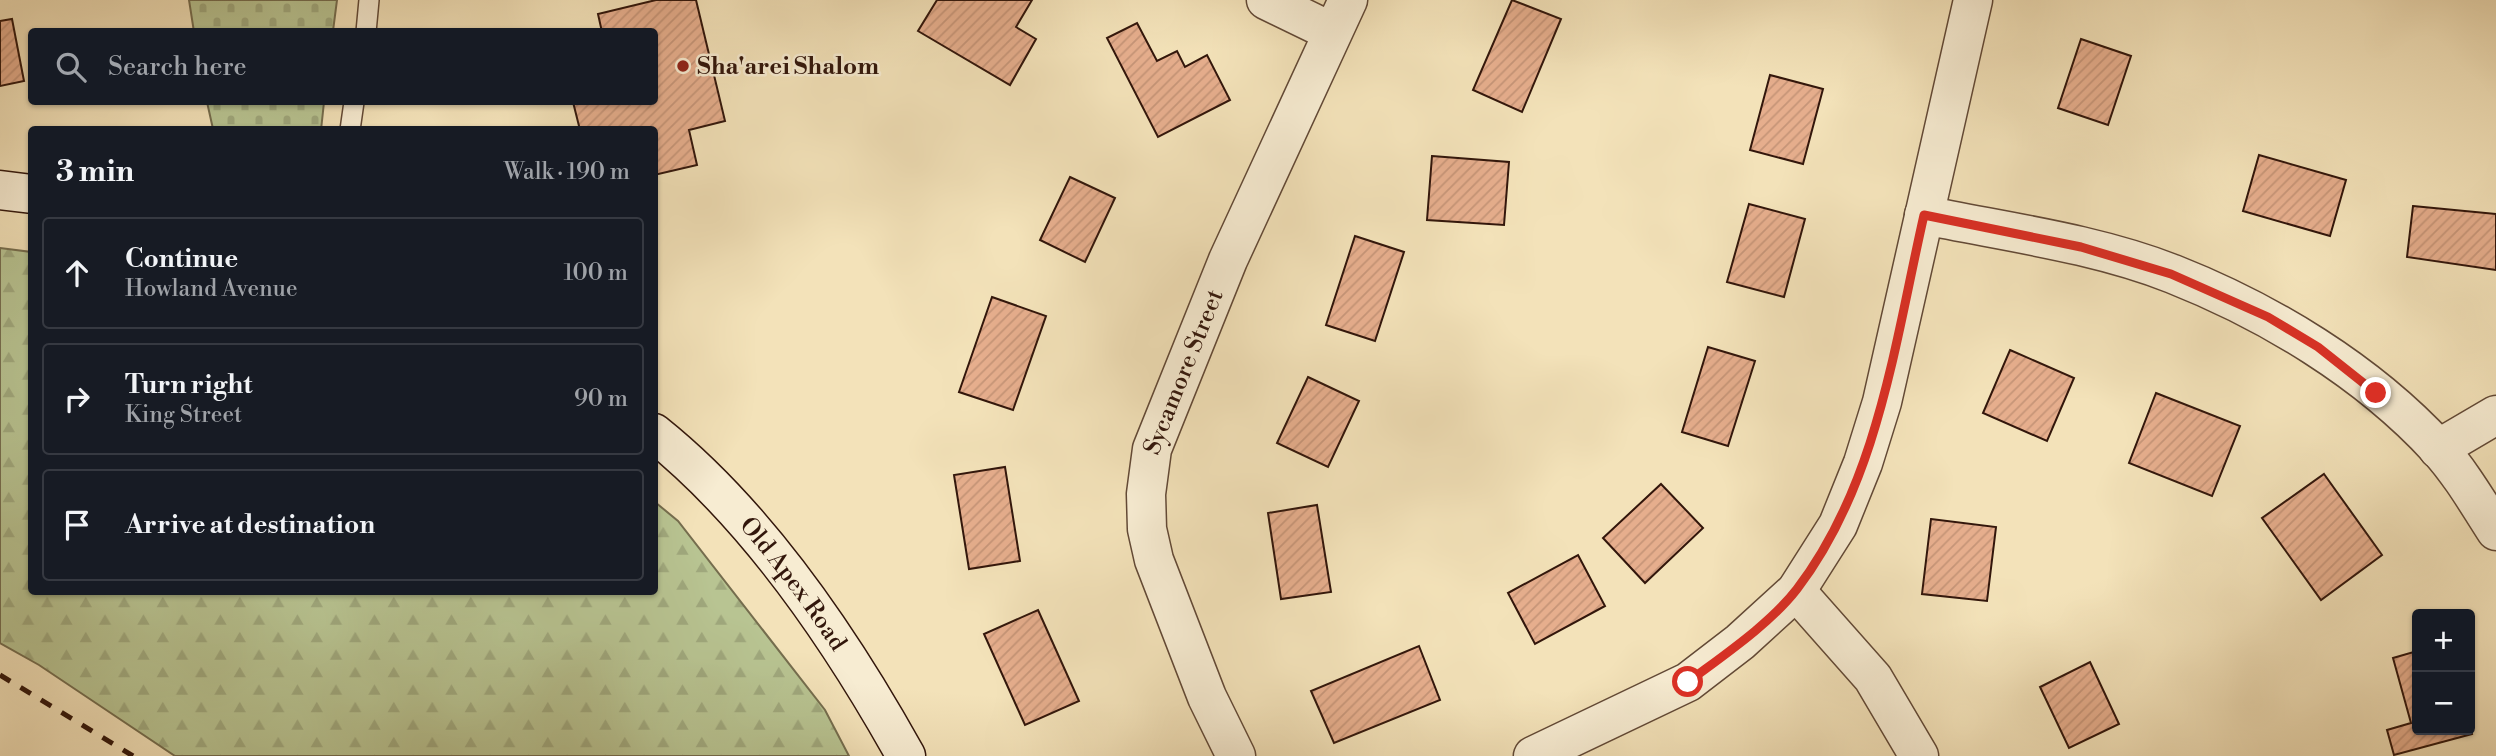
<!DOCTYPE html>
<html lang="en">
<head>
<meta charset="utf-8">
<style>
	body { margin:0; font-family:"Libre Bodoni",serif; background:#242831; color:#f1f3f6 }
	.controls { position:absolute; right:21px; bottom:21px; display:grid; overflow:hidden; border-radius:7px; box-shadow:0 2px 5px #0004 }
	.controls button { width:63px; height:63px; display:grid; place-items:center; padding:0; border:0; border-bottom:2px solid #363941; background:#171b24; color:#f1f3f6; font:35px sans-serif }
	.stop { position:absolute; width:21px; height:21px; margin:-16px; border:5px solid #d93025; border-radius:50%; background:#fff }
	.stop.end { background:#d93025; border-color:#fff; box-shadow:0 2px 7px #0008 }
	.list { margin:0; padding:0; list-style:none }
	h2 { display:flex; justify-content:space-between; align-items:center; height:91px; margin:0; padding:0 28px; font-size:30px }
	h2 small { font-size:23px; font-weight:400; color:#9ea1a6 }
	.list li { display:grid; grid-template-columns:46px 1fr auto; gap:21px; align-items:center; box-sizing:border-box; height:112px; margin:0 14px 14px; padding:0 14px; border:2px solid #363941; border-radius:7px }
	.list b { display:block; font-size:26px; white-space:nowrap }
	.list p { margin:0; font-size:23px; white-space:nowrap; color:#9ea1a6 }
	.list em { font-size:23px; font-style:normal; color:#9ea1a6 }
	.icon { flex:none; width:38px; height:38px; fill:none; stroke:currentColor; stroke-width:2; stroke-linecap:round; stroke-linejoin:round }
	.map { position:relative; flex:none; width:2496px; height:756px; overflow:hidden }
	.search { position:absolute; background:#171b24; box-shadow:0 2px 5px #0004; left:28px; top:28px; width:630px; height:77px; display:flex; align-items:center; gap:18px; box-sizing:border-box; padding:0 24px; border-radius:7px; color:#9ea1a6; font-size:26px }
	.panel { position:absolute; background:#171b24; box-shadow:0 2px 5px #0004; left:28px; top:126px; width:630px; height:469px; border-radius:7px }
	.map>svg:first-child { display:block }
	.forest { fill:url(#forest-firs); stroke:#756d4e; stroke-width:2 }
	.cemetery { fill:url(#cemetery-stones); stroke:#756d4e; stroke-width:2 }
	.building { fill:url(#building-hatch); stroke:#32160b; stroke-width:2 }
	.lines { fill:none; stroke-linecap:round; stroke-linejoin:round }
	.lane-casing { stroke:#624936; stroke-width:22 }
	.street-casing { stroke:#624936; stroke-width:41 }
	.secondary-casing { stroke:#32160b; stroke-width:41 }
	.lane { stroke:#f7ecd2; stroke-width:19 }
	.street { stroke:#f7ecd2; stroke-width:38 }
	.secondary { stroke:#f7ecd2; stroke-width:38 }
	.rail { stroke:#32160b; stroke-width:5; stroke-dasharray:12 12; stroke-linecap:butt }
	.route { stroke:#d93025; stroke-width:9 }
	.poi-dot { fill:#8f2418; stroke:#f7ecd2; stroke-width:2.5 }
	.labels { text-anchor:middle; stroke-width:5; stroke-linejoin:round; paint-order:stroke }
	.poi-label { font-size:24px; font-weight:bold; fill:#32160b; stroke:#f7ecd2; text-anchor:start }
	.street-label { font-size:24px; fill:#32160b; stroke:#f7ecd2 }
</style>
</head>
<body>
<div class="map">
<svg width="2496" height="756" viewBox="0 0 2496 756">
	<defs>
		<pattern id="forest-firs" width="22" height="20" patternUnits="userSpaceOnUse" patternTransform="scale(1.75)"><rect width="22" height="20" fill="#b8c492"/><path d="M5 1l3.5 6h-7zM16 11l3.5 6h-7z" fill="#9fa87d"/></pattern>
		<pattern id="cemetery-stones" width="16" height="16" patternUnits="userSpaceOnUse" patternTransform="scale(1.75)"><rect width="16" height="16" fill="#b8c492"/><path d="M2 7V4a2 2 0 0 1 4 0v3zM10 15v-3a2 2 0 0 1 4 0v3z" fill="#9fa87d"/></pattern>
		<pattern id="building-hatch" width="6" height="6" patternUnits="userSpaceOnUse" patternTransform="scale(1.75)"><rect width="6" height="6" fill="#e6ae8d"/><path d="M-1 1l2-2M0 6l6-6M5 7l2-2" fill="none" stroke="#c69578"/></pattern>
	</defs>
	<rect width="100%" height="100%" fill="#f3e2b9"/>
	<filter id="stains"><feTurbulence type="fractalNoise" baseFrequency=".00286" numOctaves="4"/><feColorMatrix values="0 0 0 0 .2 0 0 0 0 .09 0 0 0 0 .02 0 0 0 .5 -.17"/></filter>
	<radialGradient id="worn" r=".72"><stop offset=".6" stop-color="#630" stop-opacity="0"/><stop offset="1" stop-color="#630" stop-opacity=".3"/></radialGradient>
	<path class="forest" d="M0,248L31,252L32,592H654L655,502L678,521L825,710L849,756H175L39,665L0,643Z"/>
	<g class="cemetery">
		<path d="M189,0H337L333,31L194,32Z"/>
		<path d="M207,102H324L321,130L213,129Z"/>
	</g>
	<g class="building">
		<path d="M656,0H696L725,121L689,130L697,165L654,175V130H580L573,102H654V32H602L598,14Z"/>
		<path d="M937,0H1032L1016,27L1036,39L1010,85L918,31Z"/>
		<path d="M1512,0L1561,19L1522,112L1473,90Z"/>
		<path d="M12,19L24,81L0,86V21Z"/>
		<path d="M1137,23L1157,61L1177,51L1185,67L1207,55L1230,100L1158,137L1107,38Z"/>
		<path d="M2081,39L2131,56L2108,125L2058,108Z"/>
		<path d="M1770,75L1823,89L1803,164L1750,150Z"/>
		<path d="M2259,155L2346,180L2330,236L2243,211Z"/>
		<path d="M1432,156L1509,162L1504,225L1427,220Z"/>
		<path d="M1070,177L1115,198L1085,262L1040,240Z"/>
		<path d="M1749,204L1805,219L1784,297L1727,282Z"/>
		<path d="M2413,206L2496,214V270L2407,257Z"/>
		<path d="M1355,236L1404,252L1375,341L1326,325Z"/>
		<path d="M992,297L1046,316L1013,410L959,392Z"/>
		<path d="M1708,347L1755,361L1728,446L1682,432Z"/>
		<path d="M2010,350L2074,378L2047,441L1983,413Z"/>
		<path d="M1308,377L1359,401L1328,467L1277,443Z"/>
		<path d="M2156,393L2240,426L2212,496L2129,463Z"/>
		<path d="M1005,467L1020,561L969,569L954,475Z"/>
		<path d="M2324,474L2382,555L2321,600L2262,518Z"/>
		<path d="M1661,484L1703,528L1645,583L1603,538Z"/>
		<path d="M1317,505L1331,592L1281,599L1268,513Z"/>
		<path d="M1931,519L1996,527L1987,601L1922,594Z"/>
		<path d="M1578,555L1605,606L1535,644L1508,593Z"/>
		<path d="M1038,610L1079,701L1025,725L984,634Z"/>
		<path d="M1419,646L1440,700L1334,743L1311,691Z"/>
		<path d="M2417,651V730H2470V726L2472,734L2394,755L2387,730L2411,723L2393,658Z"/>
		<path d="M2090,662L2119,724L2069,748L2040,687Z"/>
	</g>
	<g class="lines">
		<g class="lane-casing">
			<g id="lane">
				<path d="M366,32L369,0"/>
				<path d="M350,130L354,102"/>
			</g>
		</g>
		<g class="street-casing">
			<g id="street">
				<path d="M1266,0L1332,32"/>
				<path d="M1924,215C2006,232 2094,243 2173,274C2269,312 2367,371 2438,448C2460,472 2478,503 2496,531"/>
				<path d="M2438,449L2496,415"/>
				<path d="M1796,591L1873,678L1919,756"/>
				<path id="s1" d="M1236,756L1207,697L1154,560L1147,529L1146,494L1152,449L1228,260L1348,0"/>
				<path d="M1533,756L1688,682L1740,642L1796,591L1838,525L1863,463L1882,402L1973,0"/>
			</g>
		</g>
		<g class="secondary-casing">
			<g id="secondary">
				<path d="M0,190L32,194"/>
				<path id="s2" d="M654,433C758,516 842,641 906,756"/>
			</g>
		</g>
		<use href="#lane" class="lane"/>
		<use href="#street" class="street"/>
		<use href="#secondary" class="secondary"/>
		<path class="rail" d="M0,675L133,756"/>
	</g>
	<g class="lines">
		<path class="route" d="M1688,682C1724,655 1770,624 1797,589C1878,483 1895,342 1924,215L2081,247L2171,274L2268,317L2318,347L2376,393"/>
	</g>
	<circle class="poi-dot" cx="683" cy="66" r="7"/>
	<g class="labels">
		<g class="poi-label">
			<text x="697" y="74">Sha'arei Shalom</text>
		</g>
		<g class="street-label">
			<text dy="8" stroke="none"><textPath href="#s1" startOffset="408">Sycamore Street</textPath></text>
			<text dy="8" stroke="none"><textPath href="#s2" startOffset="206">Old Apex Road</textPath></text>
		</g>
	</g>
	<rect width="100%" height="100%" filter="url(#stains)"/>
	<rect width="100%" height="100%" fill="url(#worn)"/>
</svg>
<div class="controls">
<button>+</button>
<button>−</button>
</div>
<div class="stop" style="left:1688px;top:682px"></div>
<div class="stop end" style="left:2376px;top:393px"></div>
<div class="search"><svg class="icon" aria-label="search" viewBox="0 0 24 24"><circle cx="10" cy="10" r="6"/><path d="M15 15l6 6"/></svg>Search here</div>
<section class="panel">
<h2>3 min<small>Walk · 190 m</small></h2>
<ul class="list">
<li><svg class="icon" aria-label="ahead" viewBox="0 0 24 24"><path d="M12 20V5M6 11l6-6 6 6"/></svg><div><b>Continue</b><p>Howland Avenue</p></div><em>100 m</em></li>
<li><svg class="icon" aria-label="right" viewBox="0 0 24 24"><path d="M7 20v-9h11M14 6l5 5-5 5"/></svg><div><b>Turn right</b><p>King Street</p></div><em>90 m</em></li>
<li><svg class="icon" aria-label="arrive" viewBox="0 0 24 24"><path d="M6 21V4h12l-3 4 3 4H6"/></svg><div><b>Arrive at destination</b></div></li>
</ul>
</section>
</div>
</body>
</html>
